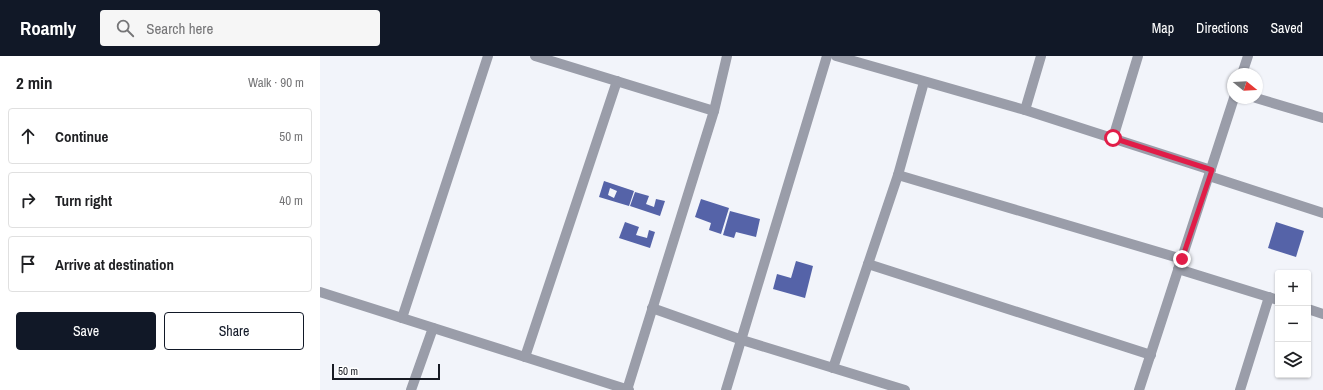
<!DOCTYPE html>
<html lang="en">
<head>
<meta charset="utf-8">
<style>
	body { margin:0; font-family:"Archivo Narrow",sans-serif; background:#f6f6f6; color:#202124 }
	.controls { position:absolute; right:12px; bottom:12px; display:grid; overflow:hidden; border-radius:4px; box-shadow:0 1px 3px #0004 }
	.controls button { width:36px; height:36px; display:grid; place-items:center; padding:0; border:0; border-bottom:1px solid #e0e0e0; background:#fff; color:#202124; font:20px sans-serif }
	.compass { position:absolute; left:907px; top:12px; width:36px; height:36px; border-radius:50%; background:#fff; box-shadow:0 1px 3px #0004; rotate:108deg }
	.scale { position:absolute; left:12px; bottom:10px; width:108px; box-sizing:border-box; padding-left:4px; border:2px solid #171a23; border-top:0; font-size:11px; line-height:14px; white-space:nowrap; color:#171a23; -webkit-text-stroke:3px #fff; paint-order:stroke }
	.stop { position:absolute; width:12px; height:12px; margin:-9px; border:3px solid #e11d48; border-radius:50%; background:#fff }
	.stop.end { background:#e11d48; border-color:#fff; box-shadow:0 1px 4px #0008 }
	.list { margin:0; padding:0; list-style:none }
	h2 { display:flex; justify-content:space-between; align-items:center; height:52px; margin:0; padding:0 16px; font-size:17px }
	h2 small { font-size:13px; font-weight:400; color:#757577 }
	.list li { display:grid; grid-template-columns:26px 1fr auto; gap:12px; align-items:center; box-sizing:border-box; height:56px; margin:0 8px 8px; padding:0 8px; border:1px solid #e0e0e0; border-radius:4px }
	.list b { display:block; font-size:15px; white-space:nowrap }
	.list em { font-size:13px; font-style:normal; color:#757577 }
	.actions { display:flex; gap:8px; padding:12px 16px }
	.actions a { flex:1; padding:9px 0; border:1px solid #111827; border-radius:4px; text-align:center; font-size:14px; color:#111827 }
	.actions .main { background:#111827; color:#fff }
	.icon { flex:none; width:22px; height:22px; fill:none; stroke:currentColor; stroke-width:2; stroke-linecap:round; stroke-linejoin:round }
	.map { position:relative; flex:none; width:1003px; height:334px; overflow:hidden }
	header { display:flex; align-items:center; gap:24px; box-sizing:border-box; height:56px; padding:0 20px; background:#111827; color:#fff }
	header strong { font-size:19px }
	nav { display:flex; gap:22px; margin-inline-start:auto; font-size:14px }
	.search { width:280px; height:36px; background:#f6f6f6; display:flex; align-items:center; gap:10px; box-sizing:border-box; padding:0 14px; border-radius:4px; color:#757577; font-size:15px }
	main { display:flex }
	aside { flex:1; background:#fff }
	.map>svg:first-child { display:block }
	.building { fill:#5563a8; fill-rule:evenodd }
	.lines { fill:none; stroke-linecap:round; stroke-linejoin:round }
	.minor { stroke:#9a9da9; stroke-width:10 }
	.route { stroke:#e11d48; stroke-width:5 }
</style>
</head>
<body>
<header>
<strong>Roamly</strong>
<div class="search"><svg class="icon" aria-label="search" viewBox="0 0 24 24"><circle cx="10" cy="10" r="6"/><path d="M15 15l6 6"/></svg>Search here</div>
<nav><a>Map</a><a>Directions</a><a>Saved</a></nav>
</header>
<main>
<aside>
<h2>2 min<small>Walk · 90 m</small></h2>
<ul class="list">
<li><svg class="icon" aria-label="ahead" viewBox="0 0 24 24"><path d="M12 20V5M6 11l6-6 6 6"/></svg><div><b>Continue</b></div><em>50 m</em></li>
<li><svg class="icon" aria-label="right" viewBox="0 0 24 24"><path d="M7 20v-9h11M14 6l5 5-5 5"/></svg><div><b>Turn right</b></div><em>40 m</em></li>
<li><svg class="icon" aria-label="arrive" viewBox="0 0 24 24"><path d="M6 21V4h12l-3 4 3 4H6"/></svg><div><b>Arrive at destination</b></div></li>
</ul>
<div class="actions"><a class="main">Save</a><a>Share</a></div>
</aside>
<div class="map">
<svg width="1003" height="334" viewBox="0 0 1003 334">
	<rect width="100%" height="100%" fill="#f2f4fa"/>
	<g class="building">
		<path d="M284,125L314,135L309,150L279,141ZM290,132L297,135L294,142L288,139Z"/>
		<path d="M315,136L329,140L326,148L334,151L336,143L345,145L340,160L310,150Z"/>
		<path d="M381,143L409,152L401,178L389,174L391,167L375,161Z"/>
		<path d="M410,155L440,163L436,181L416,176L414,182L403,179Z"/>
		<path d="M305,166L319,171L316,179L327,182L329,174L335,176L330,192L299,182Z"/>
		<path d="M956,166L984,175L976,201L948,192Z"/>
		<path d="M476,205L493,210L485,242L453,233L457,218L471,222Z"/>
	</g>
	<g class="lines">
		<g class="minor">
			<path d="M215,0L394,55"/>
			<path d="M516,0L705,54L891,114"/>
			<path d="M922,18L928,0"/>
			<path d="M936,42L1003,62"/>
			<path d="M705,54L721,0"/>
			<path d="M793,82L818,0"/>
			<path d="M578,119L862,203"/>
			<path d="M889,120L1003,157"/>
			<path d="M548,208L831,299"/>
			<path d="M858,213L958,244"/>
			<path d="M0,236L309,334"/>
			<path d="M332,252L422,284L585,334"/>
			<path d="M988,253L1003,258"/>
			<path d="M82,262L168,0"/>
			<path d="M205,301L297,25"/>
			<path d="M513,312L578,119L604,26"/>
			<path d="M91,334L113,272"/>
			<path d="M307,334L394,55L407,0"/>
			<path d="M406,334L507,0"/>
			<path d="M819,334L914,42"/>
			<path d="M920,334L949,241"/>
		</g>
	</g>
	<g class="lines">
		<path class="route" d="M793,82L892,114L862,203"/>
	</g>
</svg>
<div class="controls">
<button>+</button>
<button>−</button>
<button><svg class="icon" aria-label="layers" viewBox="0 0 24 24"><path d="M12 4l9 5-9 5-9-5zM3 14l9 5 9-5"/></svg></button>
</div>
<svg class="compass" viewBox="-18 -18 36 36"><path d="M0-13l5 13h-10z" fill="#e53935"/><path d="M0 13l5-13h-10z" fill="#757577"/></svg>
<div class="scale">50 m</div>
<div class="stop" style="left:793px;top:82px"></div>
<div class="stop end" style="left:862px;top:203px"></div>
</div>
</main>
</body>
</html>
